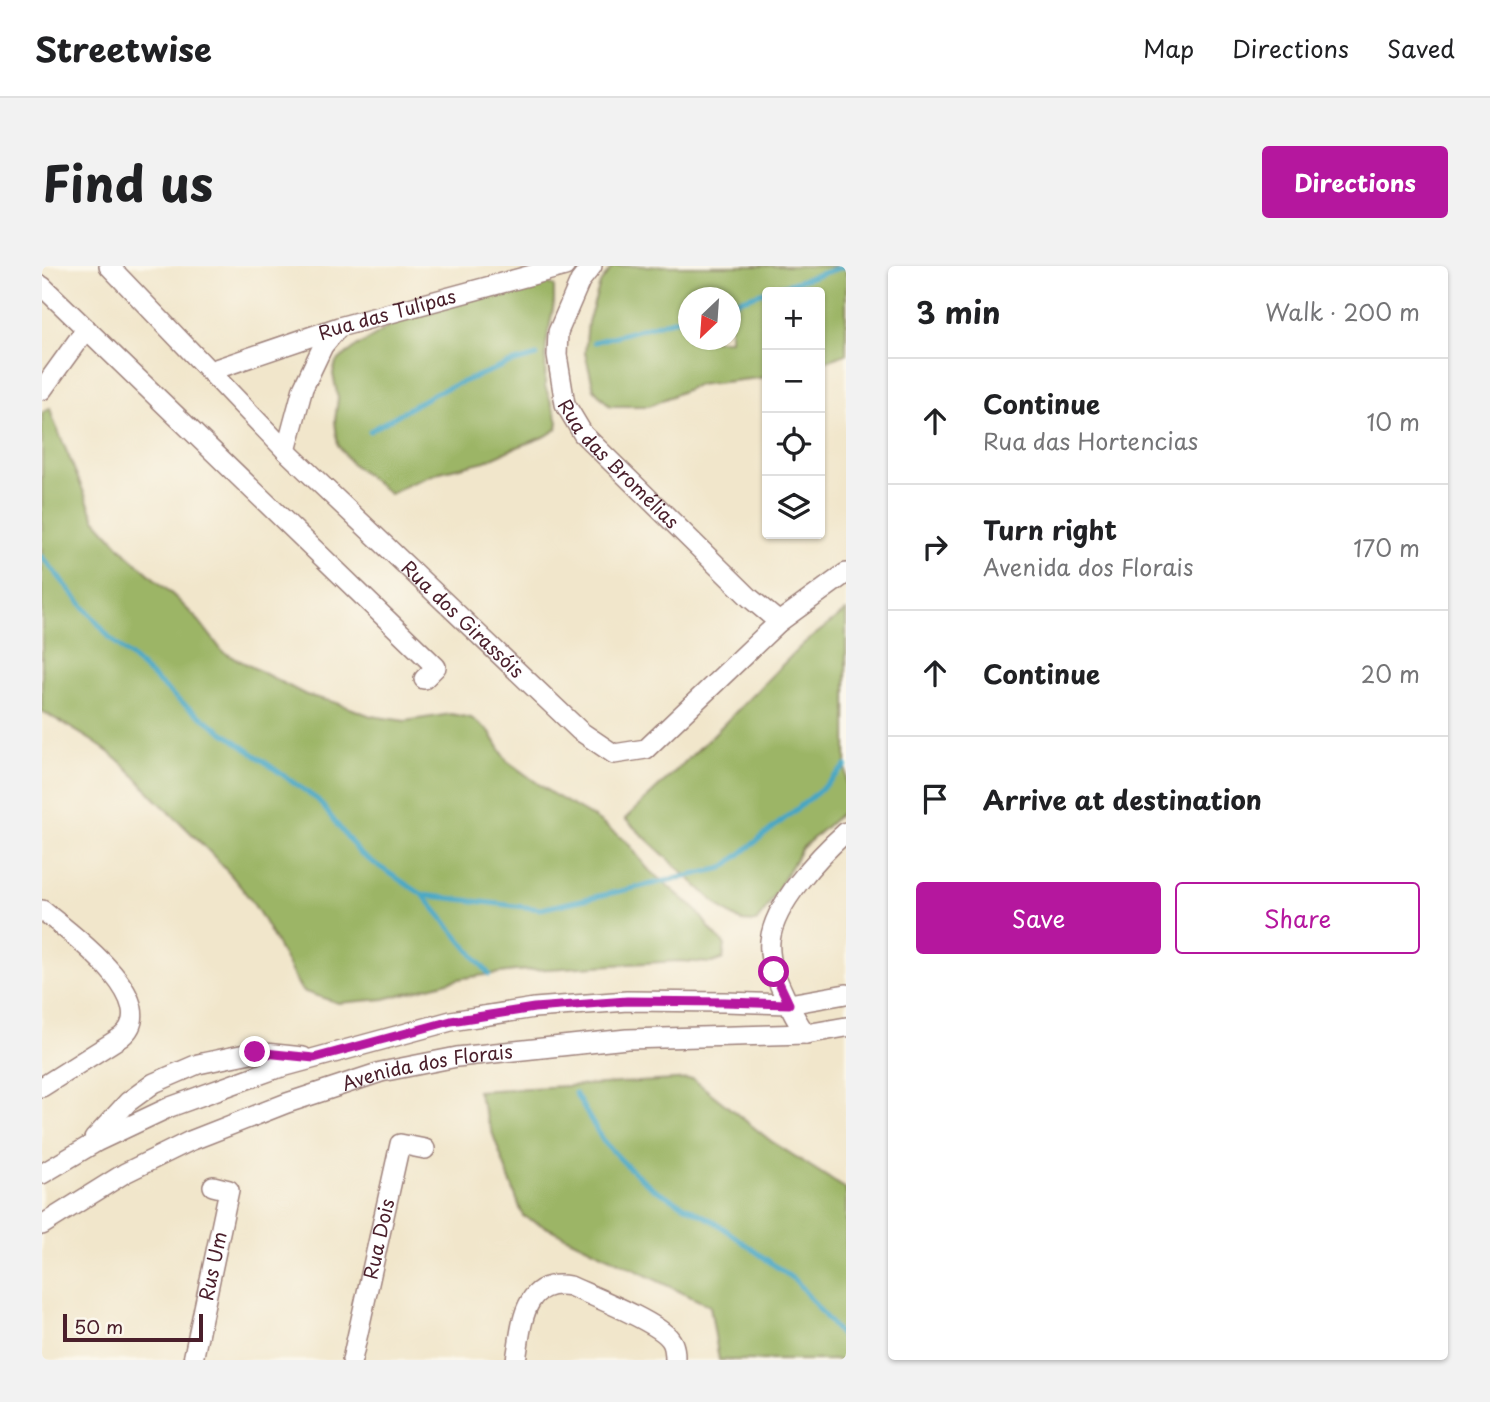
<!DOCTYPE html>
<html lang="en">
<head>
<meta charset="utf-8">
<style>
	body { margin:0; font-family:"Playpen Sans",sans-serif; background:#f2f2f2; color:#202124 }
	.controls { position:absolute; right:21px; top:21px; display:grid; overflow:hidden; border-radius:7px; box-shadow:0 2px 5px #0004 }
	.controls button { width:63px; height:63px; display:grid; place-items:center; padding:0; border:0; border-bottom:2px solid #e0e0e0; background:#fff; color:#202124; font:35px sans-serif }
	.compass { position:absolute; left:636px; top:21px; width:63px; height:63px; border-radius:50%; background:#fff; box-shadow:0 2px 5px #0004; rotate:205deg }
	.scale { position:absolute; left:21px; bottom:18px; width:140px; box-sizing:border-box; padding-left:7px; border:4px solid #4a1f2b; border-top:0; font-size:19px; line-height:24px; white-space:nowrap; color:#4a1f2b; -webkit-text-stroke:5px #fbf7ec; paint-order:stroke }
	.stop { position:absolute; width:21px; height:21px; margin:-16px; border:5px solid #b5179e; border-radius:50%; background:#fff }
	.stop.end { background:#b5179e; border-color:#fff; box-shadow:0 2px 7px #0008 }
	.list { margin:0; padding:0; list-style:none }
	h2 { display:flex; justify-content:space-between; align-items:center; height:91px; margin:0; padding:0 28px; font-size:30px }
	h2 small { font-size:23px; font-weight:400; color:#757577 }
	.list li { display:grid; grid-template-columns:46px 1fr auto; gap:21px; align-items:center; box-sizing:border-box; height:126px; padding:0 28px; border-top:2px solid #e0e0e0 }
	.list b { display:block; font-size:26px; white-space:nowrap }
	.list p { margin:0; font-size:23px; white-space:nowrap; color:#757577 }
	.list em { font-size:23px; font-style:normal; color:#757577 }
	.actions { display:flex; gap:14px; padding:21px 28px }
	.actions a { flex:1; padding:16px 0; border:2px solid #b5179e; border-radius:7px; text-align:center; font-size:24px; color:#b5179e }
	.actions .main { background:#b5179e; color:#fff }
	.icon { flex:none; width:38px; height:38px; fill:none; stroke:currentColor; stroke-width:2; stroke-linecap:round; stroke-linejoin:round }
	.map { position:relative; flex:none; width:804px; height:1094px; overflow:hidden; border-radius:7px }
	header { display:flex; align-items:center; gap:42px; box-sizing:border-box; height:98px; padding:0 35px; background:#fff; border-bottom:2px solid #e0e0e0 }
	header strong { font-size:33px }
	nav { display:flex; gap:38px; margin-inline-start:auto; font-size:24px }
	.intro { display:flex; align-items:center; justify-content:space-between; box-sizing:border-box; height:168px; padding:0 42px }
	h1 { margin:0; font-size:49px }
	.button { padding:18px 32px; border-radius:7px; background:#b5179e; color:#fff; font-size:24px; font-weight:700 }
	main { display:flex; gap:42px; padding:0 42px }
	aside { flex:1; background:#fff; border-radius:7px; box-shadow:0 2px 5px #0004 }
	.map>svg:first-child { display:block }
	.forest { fill:#9cb566; stroke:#736a48; stroke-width:2; fill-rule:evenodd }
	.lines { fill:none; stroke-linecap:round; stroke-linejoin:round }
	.stream { stroke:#44a6c4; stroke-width:5 }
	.minor-casing { stroke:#9e827b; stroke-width:22 }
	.minor { stroke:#fff; stroke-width:19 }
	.route { stroke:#b5179e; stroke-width:9 }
	.labels { text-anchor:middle; stroke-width:5; stroke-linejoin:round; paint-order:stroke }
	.street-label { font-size:19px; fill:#4a1f2b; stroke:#fbf7ec }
</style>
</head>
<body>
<header>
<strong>Streetwise</strong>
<nav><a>Map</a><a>Directions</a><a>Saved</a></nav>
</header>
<div class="intro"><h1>Find us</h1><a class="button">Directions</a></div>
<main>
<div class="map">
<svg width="804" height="1094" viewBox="0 0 804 1094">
	<rect width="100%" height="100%" fill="#fbf7ec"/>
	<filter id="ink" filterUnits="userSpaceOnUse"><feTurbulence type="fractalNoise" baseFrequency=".0143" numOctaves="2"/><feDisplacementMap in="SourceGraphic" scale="14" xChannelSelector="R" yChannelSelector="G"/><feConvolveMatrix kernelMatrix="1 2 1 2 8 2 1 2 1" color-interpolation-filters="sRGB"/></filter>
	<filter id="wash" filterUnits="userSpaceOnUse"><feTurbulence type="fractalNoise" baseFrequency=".00686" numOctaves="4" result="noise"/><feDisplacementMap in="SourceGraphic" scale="28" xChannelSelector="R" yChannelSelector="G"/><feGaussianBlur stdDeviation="1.57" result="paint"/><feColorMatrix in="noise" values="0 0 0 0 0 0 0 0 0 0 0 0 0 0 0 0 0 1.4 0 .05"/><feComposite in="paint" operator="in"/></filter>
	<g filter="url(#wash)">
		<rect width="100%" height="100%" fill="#f1e6cb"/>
		<g class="forest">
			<path d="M571,0H804V88L778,97V26H725V111L655,119L607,140H568L552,123L543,87L546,56L558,18ZM646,32H688V74H646Z"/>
			<path d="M496,14L512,20V37L504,79L503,120L516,155L515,163L504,170L470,183L443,195L398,206L367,218L348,228L309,197L296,179L293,155L296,132L291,108L294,96L311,83L336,68L353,55Z"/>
			<path d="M8,142L11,153L53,253L85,288L133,331L157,355L181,386L264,429L295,437L329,450L363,455L409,448L429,452L447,465L465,495L509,527L551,551L585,576L605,602L654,644L669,664L683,679L681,693L670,697L636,695L473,705L421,712L342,733L296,737L260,725C242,695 229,662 208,633C181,597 149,567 117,536C105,525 96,512 84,501C60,478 29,462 0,445V147Z"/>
			<path d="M804,345V543L760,582L725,642L714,656L699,655L680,643L583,553L668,472L761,378Z"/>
			<path d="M651,813L729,875L804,923V1094H677L668,1040L481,950L435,825Z"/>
		</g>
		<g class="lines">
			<g class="stream">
				<path d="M688,37L803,0"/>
				<path d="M552,76L646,50"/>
				<path d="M328,165L395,126L466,98L495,90"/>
				<path d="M0,291L68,372L136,434L276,534L318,588L381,629L447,708"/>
				<path d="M381,629L499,643L681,602L776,526L804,500"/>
				<path d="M533,827L561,875L586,901L612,923L673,956L754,1015L804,1076"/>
			</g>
		</g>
	</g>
	<g filter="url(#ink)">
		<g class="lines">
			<g class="minor-casing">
				<g id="minor">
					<path id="s1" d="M67,0L244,185L538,465L572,488L604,483L737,356L804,307"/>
					<path id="s2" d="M550,0L538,15L516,66L515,89L523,138L541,168L708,332L737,356"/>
					<path d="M0,20L394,401L382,413"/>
					<path id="s3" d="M168,105L297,61L523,0"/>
					<path d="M0,124L44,63"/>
					<path d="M244,185L261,122L281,80L296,62"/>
					<path d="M0,644C25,664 124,736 79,771L0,821"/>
					<path d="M764,768C755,757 750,745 743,731C735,714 726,695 728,675C732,638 777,590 804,566"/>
					<path d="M52,873L86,836L112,817L156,798L213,786L261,791"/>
					<path d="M0,908L54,876L128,841L233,803L409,755L492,742L585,735L683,736L747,738L804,728"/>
					<path id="s4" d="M0,959L83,907L148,875L245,837L339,806L415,791L585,773L764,768L804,761"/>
					<path id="s5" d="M151,1094L187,924L171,920"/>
					<path id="s6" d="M310,1094L358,878L383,883"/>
					<path d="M474,1094C480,1060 480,1012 528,1020C550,1030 616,1056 628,1073C633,1079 633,1087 633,1094"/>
				</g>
			</g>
			<use href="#minor" class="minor"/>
		</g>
	</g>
	<g class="lines" filter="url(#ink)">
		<path class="route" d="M213,786L272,792L409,755L492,742L585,735L683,736L747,738L732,706"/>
	</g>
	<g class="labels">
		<g class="street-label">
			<text dy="7" stroke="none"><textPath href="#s3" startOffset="186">Rua das Tulipas</textPath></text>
			<text dy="7" stroke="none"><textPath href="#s2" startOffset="228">Rua das Bromélias</textPath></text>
			<text dy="7" stroke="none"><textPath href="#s1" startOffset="500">Rua dos Girassóis</textPath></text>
			<text dy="7" stroke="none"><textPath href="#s4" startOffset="420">Avenida dos Florais</textPath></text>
			<text dy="7" stroke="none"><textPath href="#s6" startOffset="124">Rua Dois</textPath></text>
			<text dy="7" stroke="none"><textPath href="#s5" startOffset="96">Rus Um</textPath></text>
		</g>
	</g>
</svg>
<div class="controls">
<button>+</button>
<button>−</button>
<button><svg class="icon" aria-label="locate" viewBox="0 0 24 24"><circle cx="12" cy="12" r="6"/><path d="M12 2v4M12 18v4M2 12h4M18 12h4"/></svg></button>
<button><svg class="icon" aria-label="layers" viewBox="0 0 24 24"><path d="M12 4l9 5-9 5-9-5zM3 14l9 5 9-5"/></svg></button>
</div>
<svg class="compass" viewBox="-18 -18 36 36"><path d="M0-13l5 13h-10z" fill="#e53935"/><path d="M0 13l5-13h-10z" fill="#757577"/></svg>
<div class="scale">50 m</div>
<div class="stop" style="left:732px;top:706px"></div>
<div class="stop end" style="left:213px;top:786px"></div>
</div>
<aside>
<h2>3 min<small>Walk · 200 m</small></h2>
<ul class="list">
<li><svg class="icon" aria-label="ahead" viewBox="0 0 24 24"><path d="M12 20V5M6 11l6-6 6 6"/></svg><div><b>Continue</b><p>Rua das Hortencias</p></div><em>10 m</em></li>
<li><svg class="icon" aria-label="right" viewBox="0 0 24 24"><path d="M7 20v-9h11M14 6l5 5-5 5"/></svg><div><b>Turn right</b><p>Avenida dos Florais</p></div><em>170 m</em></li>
<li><svg class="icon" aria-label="ahead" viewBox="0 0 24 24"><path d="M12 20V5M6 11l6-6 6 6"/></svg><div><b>Continue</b></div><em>20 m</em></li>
<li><svg class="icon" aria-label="arrive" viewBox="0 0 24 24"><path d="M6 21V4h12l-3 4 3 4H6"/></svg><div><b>Arrive at destination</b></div></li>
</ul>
<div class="actions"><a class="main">Save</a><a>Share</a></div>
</aside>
</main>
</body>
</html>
